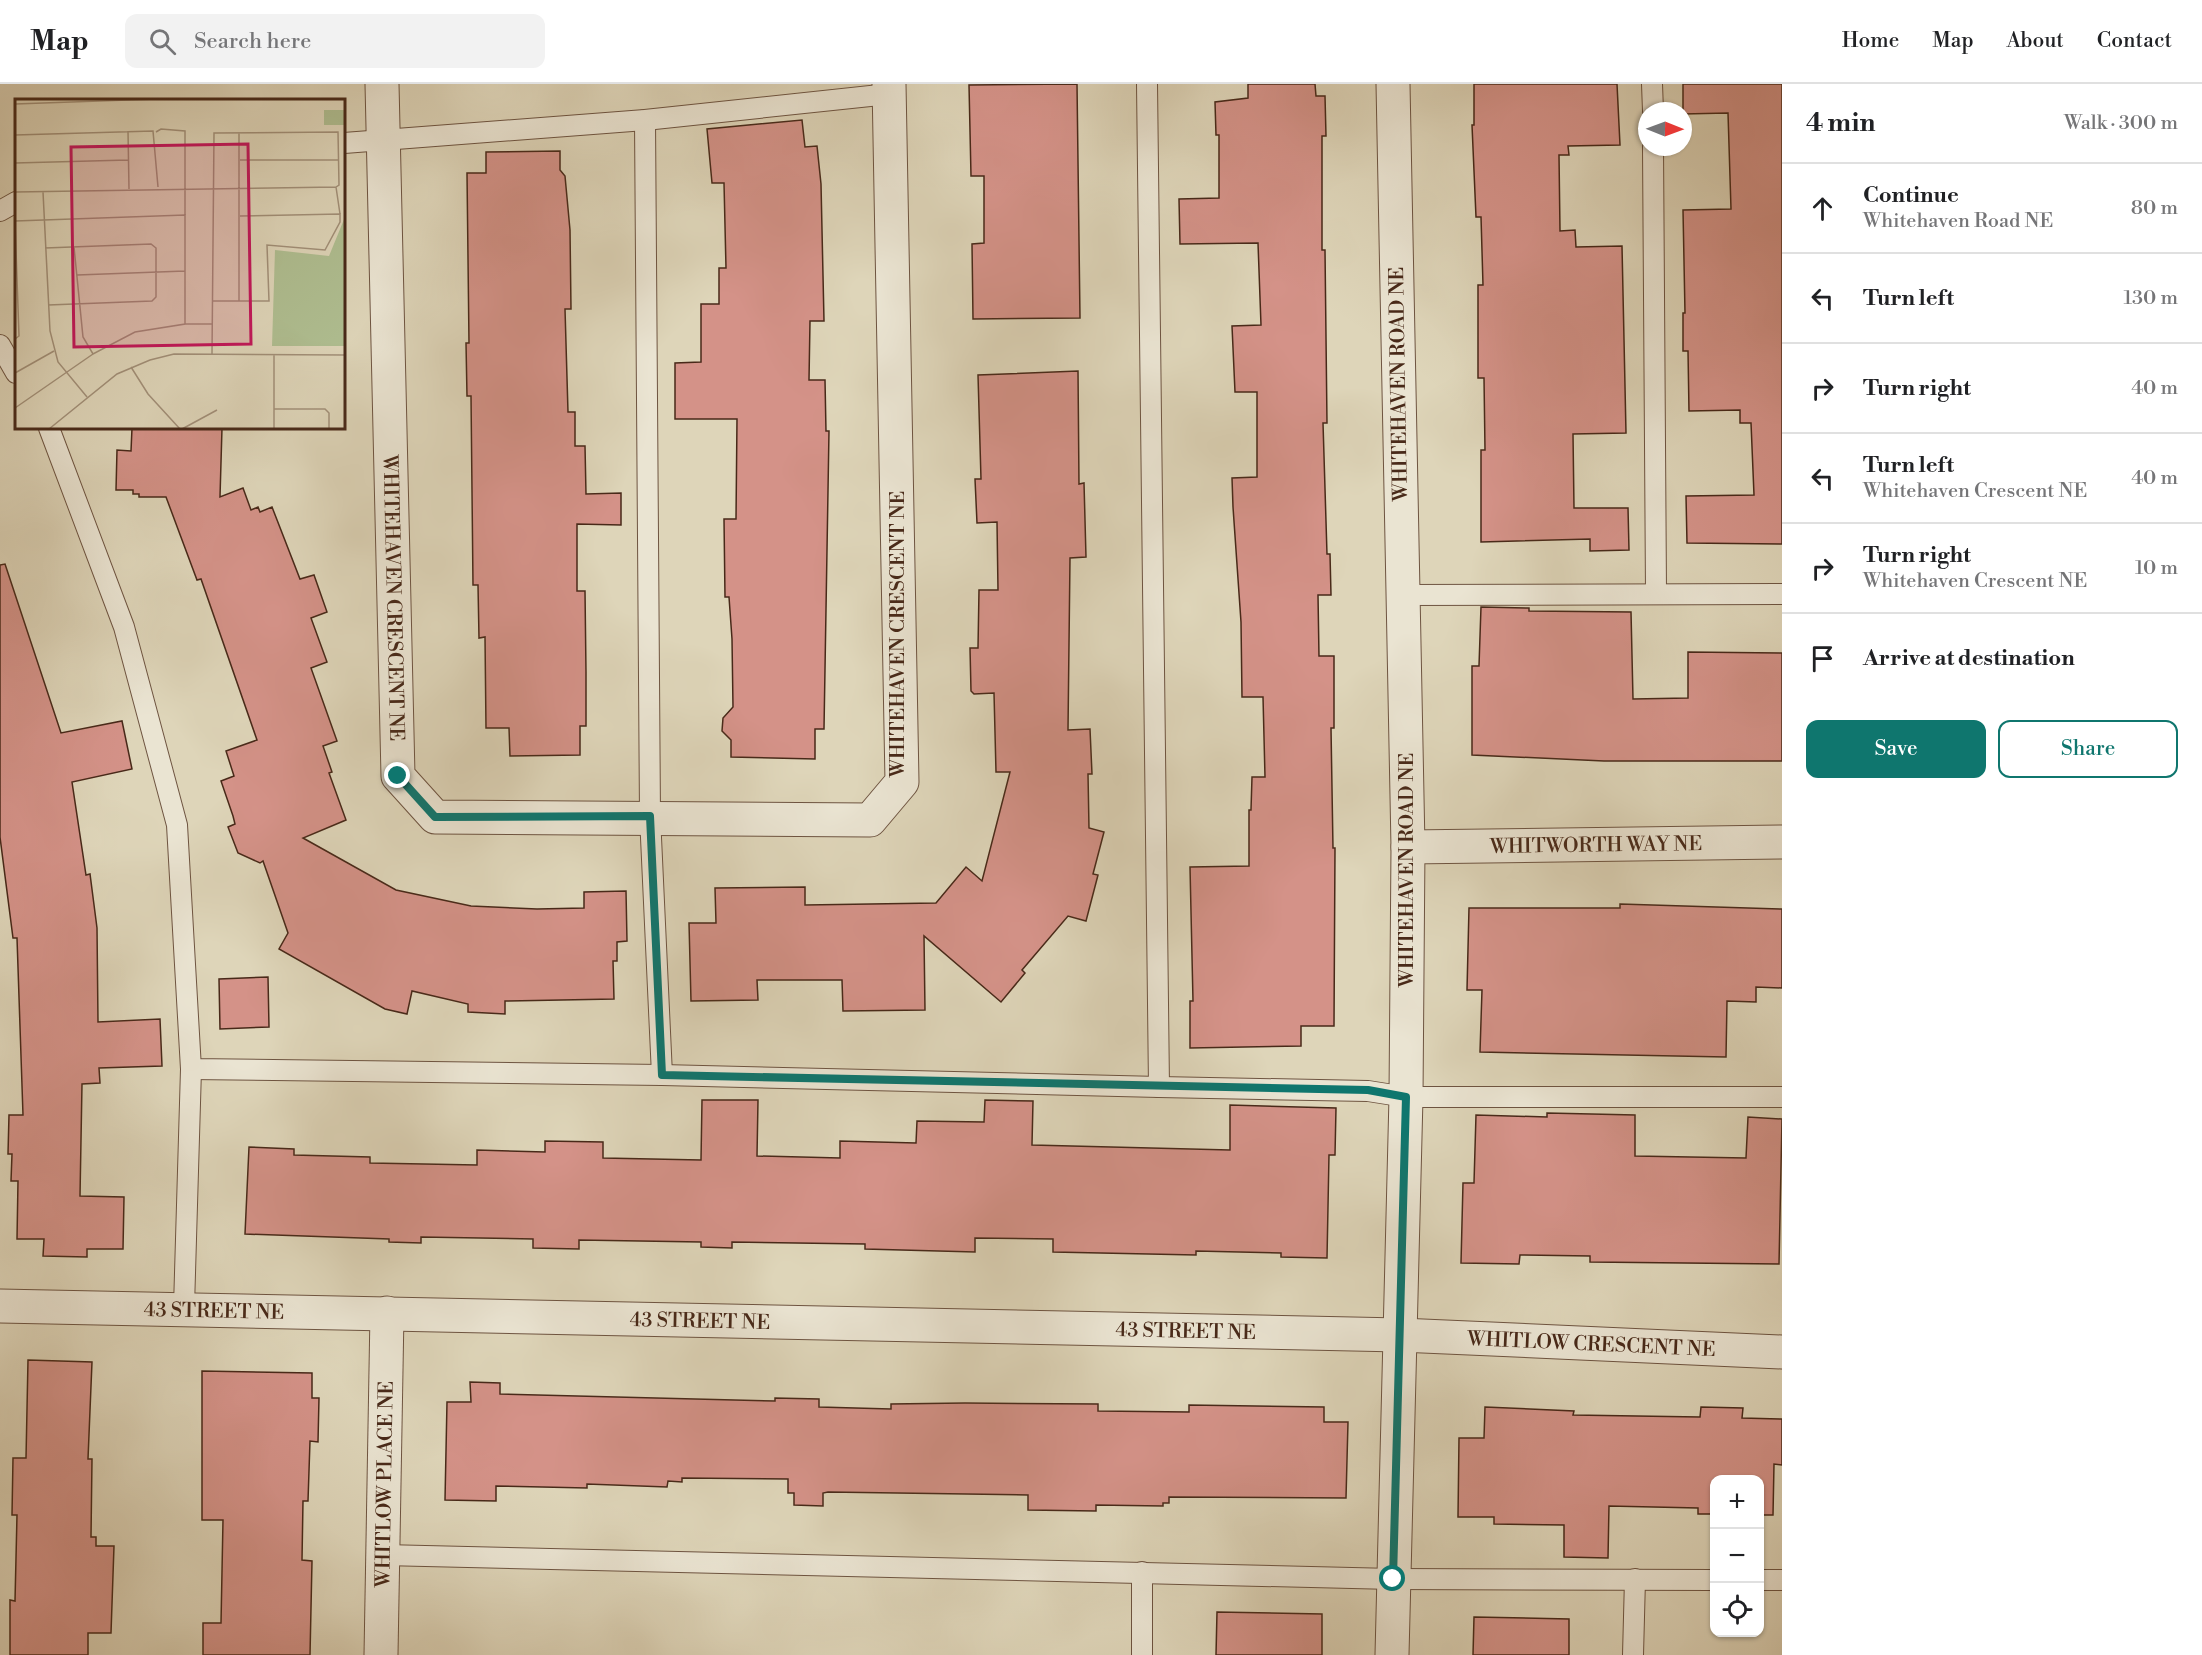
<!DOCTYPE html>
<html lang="en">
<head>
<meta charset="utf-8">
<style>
	body { margin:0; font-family:"Libre Bodoni",serif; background:#f2f2f2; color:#202124 }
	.controls { position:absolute; right:18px; bottom:18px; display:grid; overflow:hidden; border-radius:12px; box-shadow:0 2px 4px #0004 }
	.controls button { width:54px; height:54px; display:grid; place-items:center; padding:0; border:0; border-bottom:2px solid #e0e0e0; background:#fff; color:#202124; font:30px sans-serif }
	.compass { position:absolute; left:1638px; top:18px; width:54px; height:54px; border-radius:50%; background:#fff; box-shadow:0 2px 4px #0004; rotate:91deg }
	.stop { position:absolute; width:18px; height:18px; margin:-14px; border:4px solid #0f766e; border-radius:50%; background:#fff }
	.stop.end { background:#0f766e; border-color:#fff; box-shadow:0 2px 6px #0008 }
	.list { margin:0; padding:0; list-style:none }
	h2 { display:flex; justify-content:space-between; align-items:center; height:78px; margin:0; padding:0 24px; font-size:26px }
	h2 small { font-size:20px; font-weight:400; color:#757577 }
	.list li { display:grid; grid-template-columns:39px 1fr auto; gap:18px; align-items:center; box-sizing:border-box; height:90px; padding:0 24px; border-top:2px solid #e0e0e0 }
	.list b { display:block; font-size:22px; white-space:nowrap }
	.list p { margin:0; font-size:20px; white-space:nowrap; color:#757577 }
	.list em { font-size:20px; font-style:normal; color:#757577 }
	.actions { display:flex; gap:12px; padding:18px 24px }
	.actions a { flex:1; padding:14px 0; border:2px solid #0f766e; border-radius:12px; text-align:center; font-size:21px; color:#0f766e }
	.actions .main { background:#0f766e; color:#fff }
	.icon { flex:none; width:33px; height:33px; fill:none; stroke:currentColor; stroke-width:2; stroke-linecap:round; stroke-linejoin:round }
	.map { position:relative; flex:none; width:1782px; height:1571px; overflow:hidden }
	header { display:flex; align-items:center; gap:36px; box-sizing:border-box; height:84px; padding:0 30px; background:#fff; border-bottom:2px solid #e0e0e0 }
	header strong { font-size:28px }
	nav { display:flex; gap:33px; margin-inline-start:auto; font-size:21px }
	.search { width:420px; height:54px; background:#f2f2f2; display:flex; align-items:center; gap:15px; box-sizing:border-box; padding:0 21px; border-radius:12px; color:#757577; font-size:22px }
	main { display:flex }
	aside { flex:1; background:#fff }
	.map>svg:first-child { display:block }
	.building { fill:#d49288; stroke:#482919; stroke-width:1.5 }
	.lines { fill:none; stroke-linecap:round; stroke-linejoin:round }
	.service-casing { stroke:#6e5441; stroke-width:22 }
	.minor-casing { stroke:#6e5441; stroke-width:35 }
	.service { stroke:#eae4d2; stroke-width:20 }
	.minor { stroke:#eae4d2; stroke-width:33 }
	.route { stroke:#0f766e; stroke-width:8 }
	.labels { text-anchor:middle; stroke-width:4.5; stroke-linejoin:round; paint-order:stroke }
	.street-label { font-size:20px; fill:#482919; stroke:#eae4d2 }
	.inset-road { fill:none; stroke:#a29079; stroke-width:1.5 }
	.view { fill:#c2185b; fill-opacity:0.15; stroke:#c2185b; stroke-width:3 }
	.inset-edge { fill:none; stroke:#482919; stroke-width:3 }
</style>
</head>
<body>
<header>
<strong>Map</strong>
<div class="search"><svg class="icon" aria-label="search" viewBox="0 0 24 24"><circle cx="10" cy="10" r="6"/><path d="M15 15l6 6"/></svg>Search here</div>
<nav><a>Home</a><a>Map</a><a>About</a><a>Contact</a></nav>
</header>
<main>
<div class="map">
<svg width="1782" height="1571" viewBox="0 0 1782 1571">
	<rect width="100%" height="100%" fill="#ded5b9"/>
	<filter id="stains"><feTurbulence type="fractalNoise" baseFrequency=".00333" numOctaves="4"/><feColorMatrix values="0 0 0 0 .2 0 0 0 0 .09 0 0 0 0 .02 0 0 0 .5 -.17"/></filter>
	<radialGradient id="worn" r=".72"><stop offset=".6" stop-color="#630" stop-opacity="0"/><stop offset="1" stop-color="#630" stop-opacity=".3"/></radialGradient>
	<g class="building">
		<path d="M1077,0L1080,234L973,235L972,160L984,159V92H971L969,1Z"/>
		<path d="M1248,0H1315L1316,12H1325L1326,52H1322V166H1325L1327,339H1323L1327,470H1330L1331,511H1318L1319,572H1334V644H1331L1333,764H1335L1334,942H1301V962L1190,964V917H1193L1190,783L1249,782V726H1251L1252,693H1265L1263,613H1242L1241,538L1233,423L1232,394L1257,393V308H1235L1232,242L1261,241L1258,159L1180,160L1179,115L1219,114V51H1216L1215,18L1248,14Z"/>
		<path d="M1474,0H1617L1620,61L1568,62L1569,71H1559L1560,147L1575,146L1576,163L1622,162L1626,349L1573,350L1574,424H1628L1629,466L1590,467V455L1481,458V366H1485L1484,294H1478V201H1483L1481,133H1476L1472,41H1474Z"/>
		<path d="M1683,0H1782V460L1687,459L1686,412L1754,411L1751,339H1740V326L1689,327L1688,267H1683V229H1685L1683,126L1731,125L1728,29L1683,30Z"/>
		<path d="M802,36L805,63L817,62L821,100L824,237H810L809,296H825L826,347H829L824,645H815V675L731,673V656L722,647L723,634L733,623L732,555L729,513H725L724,435H736L737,335H675V279L701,278V220H719V184H726L724,99H712L707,45Z"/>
		<path d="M560,67V86L565,92L570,146L571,225H565L568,328H575V362H585L586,410L621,409V441L577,440V507H585L586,588V642H580V671L510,672L509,644H486L485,553L479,554L478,501H473L471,312H467L466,259H469L467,89H486V68Z"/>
		<path d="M1078,287L1079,400L1084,399L1086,473L1070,474L1068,646L1090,645L1092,690H1088L1089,744L1104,748L1093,790L1098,791L1086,837L1068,832L1022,886L1025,889L1001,918L924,852L925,926L843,927L842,896H757L758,916L691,917L689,839H716L715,804L805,803V821L936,819L966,783L982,797L1010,688H996L994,609L974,610L971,607L970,564H978L979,506H998L997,438L977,439L975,395H981L978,291Z"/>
		<path d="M132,344H222L220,413L243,404L251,426L258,423L260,428L272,423L300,495L314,491L327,528L311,534L327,578L311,584L337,657L323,662L332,688L329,689L346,736L303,754L396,806L471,822L537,825L584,824V808L626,807L627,857L617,858V877H613L614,915L505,917V930L468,928V920L412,907L407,930L385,925L279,865L288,849L263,777L260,779L238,769L228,743L235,740L233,732L221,697L234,692L226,667L257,656L201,495L197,496L166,413H139V410H133V406H116L117,366L131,367Z"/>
		<path d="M5,480L61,649L122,637L132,685L72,698L86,791L90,790L97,844L98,938L160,935L162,982L99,984L100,999L82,1000L80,1112L124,1113L123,1165H87V1173L43,1172L44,1155H17L18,1097H11L12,1070H8L9,1031H23L17,854H13L0,753V481Z"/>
		<path d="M1481,523L1529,524V527L1631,528L1633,615L1688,614V568L1782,569V677H1604L1472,671V582H1479Z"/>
		<path d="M1620,820L1782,825V904L1756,903V918L1727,917L1726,973L1480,968L1482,906H1467L1469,824H1620Z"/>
		<path d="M268,893L269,943L220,945L219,895Z"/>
		<path d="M702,1016H758L757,1072L840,1074V1057L916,1059L917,1037L984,1038L985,1016L1033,1017L1032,1061L1230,1066V1021L1336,1024L1335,1071H1329L1327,1174L1281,1173V1169L1196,1167V1171L1053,1168V1155L975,1154V1168L865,1165V1160L732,1158V1164L701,1163V1158L579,1156V1165L533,1164V1155L421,1153V1159L389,1158V1155L245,1150L249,1063L294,1065V1071L370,1073V1079L477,1081V1066L545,1068V1057L603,1058V1074L701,1076Z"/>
		<path d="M1547,1029L1635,1031V1072L1746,1074L1748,1033L1782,1035L1779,1180L1590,1178V1172L1520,1171L1519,1180L1461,1179L1463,1099H1474L1476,1031L1547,1033Z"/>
		<path d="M28,1276L92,1278L88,1375H92L91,1453H96V1462H114L111,1549H88V1571H10V1516L15,1517L17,1431H12L13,1374H26Z"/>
		<path d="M202,1287L312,1289V1314H319L318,1358L310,1357L308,1417H303L302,1476L312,1477L310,1571H203V1539H221L223,1436H202Z"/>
		<path d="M470,1298L500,1299V1310L775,1317V1314L819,1315V1323L891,1325V1320L965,1319L1098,1320V1327L1189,1328V1321L1324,1323V1338H1348L1346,1414L1169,1413V1419H1163V1422L1096,1421V1427L1028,1426V1411L828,1408L823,1409V1422L794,1421V1409H788V1395L682,1394V1398L668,1397L667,1403L587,1400V1404L496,1402V1417L445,1416L447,1318H471Z"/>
		<path d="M1485,1323L1574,1327L1573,1331L1700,1333L1701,1323L1743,1324L1742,1334L1782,1335V1381L1774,1380L1773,1431H1760V1395H1714V1430H1698V1424L1609,1422L1608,1474L1564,1473V1441L1494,1440V1433H1458L1459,1354H1484Z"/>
		<path d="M1217,1528L1322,1530V1571H1216Z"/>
		<path d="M1474,1533L1569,1535V1571H1473Z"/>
	</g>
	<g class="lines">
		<g class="service-casing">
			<g id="service">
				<path d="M1652,0L1653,27"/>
				<path d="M645,36L650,732L662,991"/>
				<path d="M344,59L645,36L889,10"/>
				<path d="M1653,63L1656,508"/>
				<path d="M0,127L16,118"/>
				<path d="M0,261L16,289"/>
				<path d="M49,344L124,543L177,741L191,985L662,991L1159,1003L1147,0"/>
				<path d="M1402,511L1782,510"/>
				<path d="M1159,1003L1368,1007L1406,1013H1782"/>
				<path d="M184,1223L191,985"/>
				<path d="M383,1471L1393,1495L1714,1496"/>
				<path d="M1760,1496H1782"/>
				<path d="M1142,1571V1488"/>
				<path d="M1633,1571L1635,1495"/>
			</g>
		</g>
		<g class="minor-casing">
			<g id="minor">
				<path id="s1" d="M382,0L398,692L435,733L870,736L902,698L889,0"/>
				<path id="s2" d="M1408,763L1782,758"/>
				<path id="s3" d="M0,1222L1400,1251L1782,1268"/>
				<path id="s4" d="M381,1571L387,1229"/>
				<path d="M1392,1571L1406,1013L1408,763L1393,0"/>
			</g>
		</g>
		<use href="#service" class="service"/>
		<use href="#minor" class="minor"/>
	</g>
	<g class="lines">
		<path class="route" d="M398,692L435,733L650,732L662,991L1368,1006L1406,1013L1393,1495"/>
	</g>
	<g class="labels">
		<g class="street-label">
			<text transform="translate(1398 300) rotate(-91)" y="7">WHITEHAVEN ROAD NE</text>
			<text dy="7" stroke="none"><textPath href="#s1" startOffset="514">WHITEHAVEN CRESCENT NE</textPath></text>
			<text transform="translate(897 550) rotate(-90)" y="7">WHITEHAVEN CRESCENT NE</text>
			<text dy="7" stroke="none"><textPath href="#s2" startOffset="188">WHITWORTH WAY NE</textPath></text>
			<text transform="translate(1406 786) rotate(-90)" y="7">WHITEHAVEN ROAD NE</text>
			<text dy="7" stroke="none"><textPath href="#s3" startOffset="214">43 STREET NE</textPath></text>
			<text dy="7" stroke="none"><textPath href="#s3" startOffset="700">43 STREET NE</textPath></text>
			<text dy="7" stroke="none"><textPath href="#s3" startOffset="1186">43 STREET NE</textPath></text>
			<text dy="7" stroke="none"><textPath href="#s3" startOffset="1592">WHITLOW CRESCENT NE</textPath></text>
			<text dy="7" stroke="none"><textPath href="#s4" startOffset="171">WHITLOW PLACE NE</textPath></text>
		</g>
	</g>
	<g transform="translate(15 15)">
		<rect width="330" height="330" fill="#ded5b9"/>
		<path d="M309,11H330V26H309ZM330,118V247H257L260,151L314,157Z" fill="#afbe91"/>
		<path class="inset-road" d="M0,5L141,0M113,32L114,90M141,33L146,30L170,32V116M224,34V202M0,36L138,32L143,88M225,61H323M0,64L113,61M321,88L325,115M0,93L321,88M28,93L35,232L43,263L72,298M0,122L170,116V225L120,233L78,255L68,238L59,148M0,123L4,237L0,240M30,149L136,145L141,149V198L137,202L33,206M62,176L170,172M197,202H254L252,146L310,151L325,123V115L225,117M170,225H197M197,255L199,34L323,33L324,86L321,88M116,268L133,295L165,330M0,274L39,252M0,309L78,255M259,310H310L314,314V330M34,330L102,275L135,261L159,255L330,256M167,330L202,311M259,330V256"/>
		<path class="view" d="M233,45L236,245L59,248L56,48Z"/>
		<rect width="330" height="330" class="inset-edge"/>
	</g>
	<rect width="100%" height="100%" filter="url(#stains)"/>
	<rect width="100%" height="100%" fill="url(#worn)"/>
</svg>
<div class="controls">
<button>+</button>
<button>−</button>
<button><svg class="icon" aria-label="locate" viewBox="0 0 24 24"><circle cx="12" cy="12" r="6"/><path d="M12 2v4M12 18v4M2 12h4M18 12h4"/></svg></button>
</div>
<svg class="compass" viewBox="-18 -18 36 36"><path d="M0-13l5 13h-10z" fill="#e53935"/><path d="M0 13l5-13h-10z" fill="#757577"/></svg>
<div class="stop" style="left:1393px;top:1495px"></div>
<div class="stop end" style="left:398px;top:692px"></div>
</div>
<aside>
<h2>4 min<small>Walk · 300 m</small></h2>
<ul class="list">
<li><svg class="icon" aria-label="ahead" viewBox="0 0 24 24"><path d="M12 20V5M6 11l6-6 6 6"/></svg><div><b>Continue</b><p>Whitehaven Road NE</p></div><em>80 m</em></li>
<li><svg class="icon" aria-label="left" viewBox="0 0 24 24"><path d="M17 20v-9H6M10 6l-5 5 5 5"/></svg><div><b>Turn left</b></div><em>130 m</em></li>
<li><svg class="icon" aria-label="right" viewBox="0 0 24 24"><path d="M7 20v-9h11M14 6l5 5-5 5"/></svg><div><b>Turn right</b></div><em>40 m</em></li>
<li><svg class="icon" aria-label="left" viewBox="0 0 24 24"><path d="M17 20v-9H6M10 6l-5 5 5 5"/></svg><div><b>Turn left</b><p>Whitehaven Crescent NE</p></div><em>40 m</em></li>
<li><svg class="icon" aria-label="right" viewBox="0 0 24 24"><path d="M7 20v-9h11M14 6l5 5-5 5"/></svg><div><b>Turn right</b><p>Whitehaven Crescent NE</p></div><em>10 m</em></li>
<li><svg class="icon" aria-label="arrive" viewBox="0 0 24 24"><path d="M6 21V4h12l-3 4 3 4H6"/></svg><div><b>Arrive at destination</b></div></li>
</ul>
<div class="actions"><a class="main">Save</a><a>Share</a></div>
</aside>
</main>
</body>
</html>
